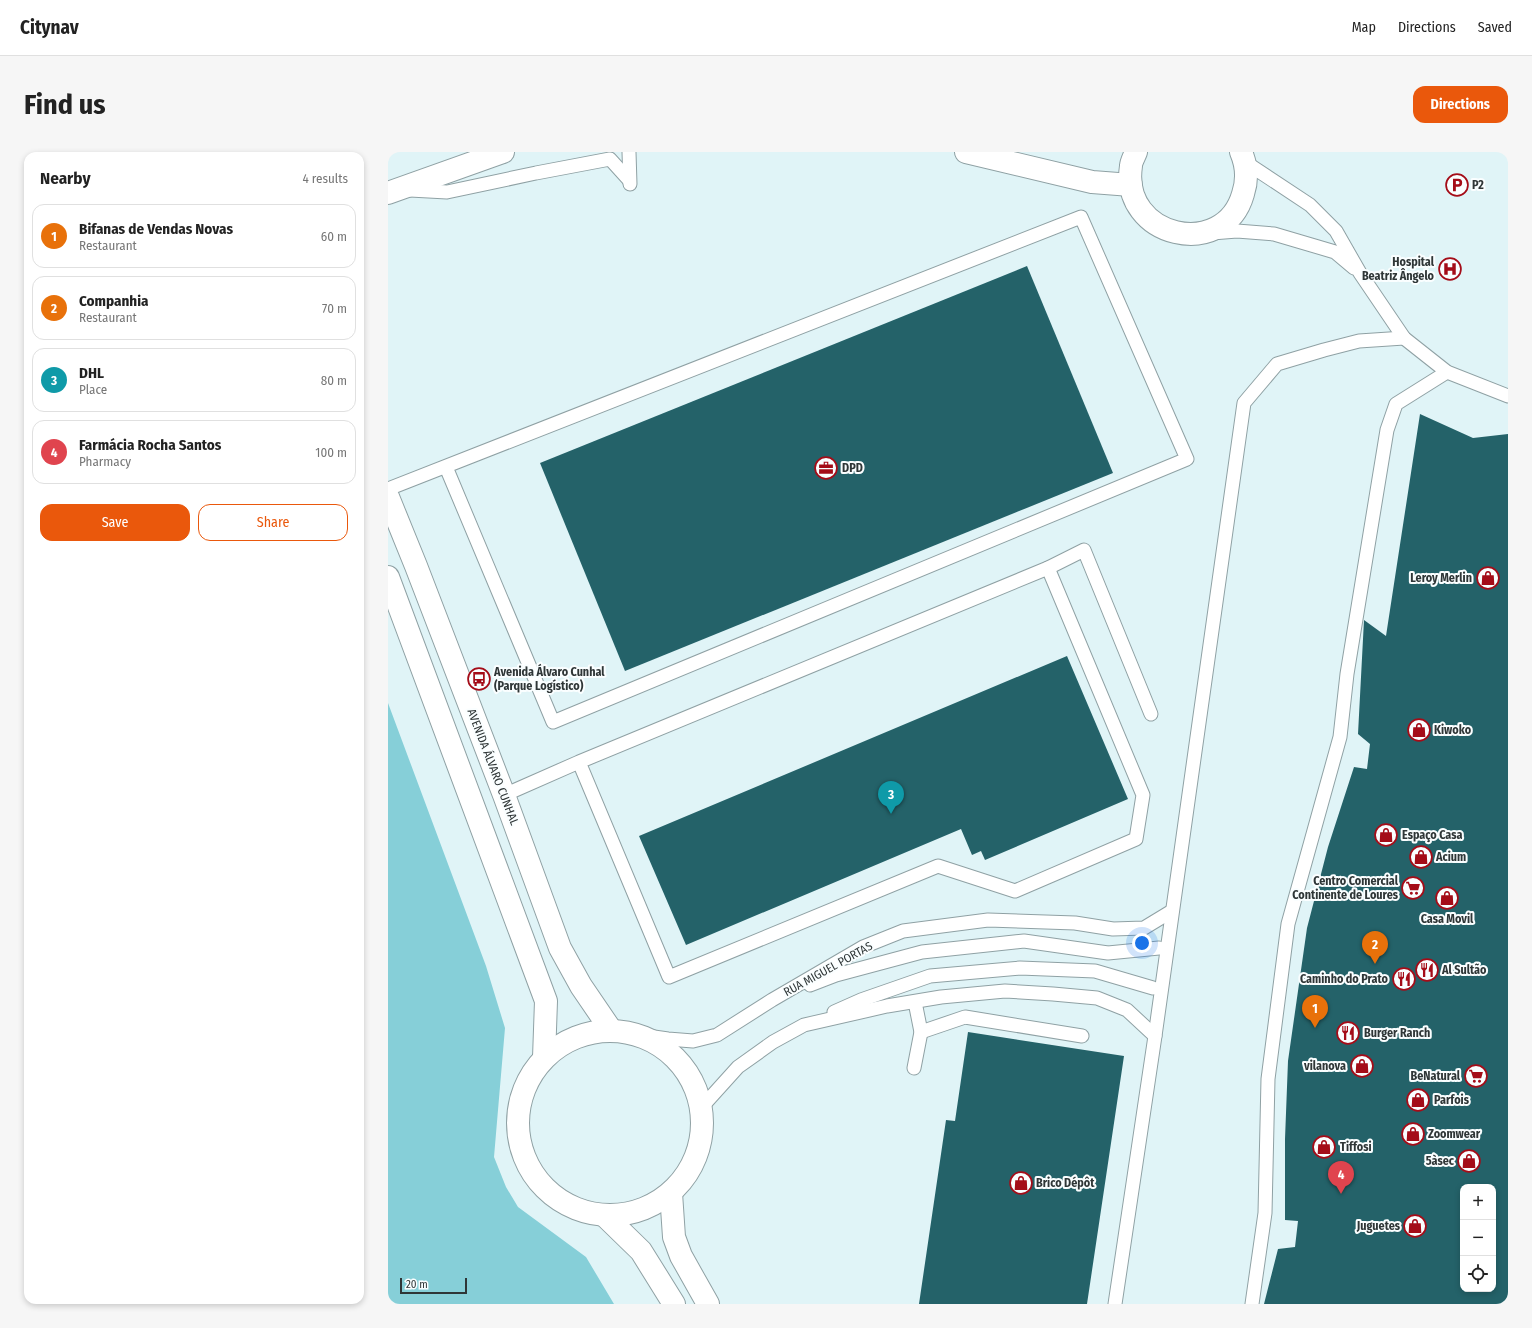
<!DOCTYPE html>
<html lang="en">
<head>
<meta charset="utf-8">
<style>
	body { margin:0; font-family:"Fira Sans Condensed",sans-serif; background:#f6f6f6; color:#222 }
	.controls { position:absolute; right:12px; bottom:12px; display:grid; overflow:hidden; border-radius:8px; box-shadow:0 2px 6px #0003 }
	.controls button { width:36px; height:36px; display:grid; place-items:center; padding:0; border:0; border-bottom:1px solid #e0e0e0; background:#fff; color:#222; font:20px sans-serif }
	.scale { position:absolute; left:12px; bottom:10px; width:67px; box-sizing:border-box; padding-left:4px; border:2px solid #2f3637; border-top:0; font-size:11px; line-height:14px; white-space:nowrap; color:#2f3637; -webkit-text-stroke:3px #fafeff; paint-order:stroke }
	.you { position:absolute; left:754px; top:791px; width:14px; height:14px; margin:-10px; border:3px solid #fff; border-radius:50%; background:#1a73e8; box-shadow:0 0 0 6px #1a73e833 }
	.badge { display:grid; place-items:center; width:26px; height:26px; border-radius:50%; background:#ea580c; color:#fff; font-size:13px; font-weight:700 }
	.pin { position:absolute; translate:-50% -33px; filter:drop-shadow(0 1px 2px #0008) }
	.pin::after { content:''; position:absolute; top:21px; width:14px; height:12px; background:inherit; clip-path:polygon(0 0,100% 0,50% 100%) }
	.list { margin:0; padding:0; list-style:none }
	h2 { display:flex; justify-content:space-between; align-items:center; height:52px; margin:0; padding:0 16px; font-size:17px }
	h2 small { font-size:13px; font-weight:400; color:#767676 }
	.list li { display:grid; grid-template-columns:26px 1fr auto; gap:12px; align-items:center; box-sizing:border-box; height:64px; margin:0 8px 8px; padding:0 8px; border:1px solid #e0e0e0; border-radius:12px }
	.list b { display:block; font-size:15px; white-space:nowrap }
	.list p { margin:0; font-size:13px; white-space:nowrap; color:#767676 }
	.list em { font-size:13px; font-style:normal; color:#767676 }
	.actions { display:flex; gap:8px; padding:12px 16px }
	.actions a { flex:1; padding:9px 0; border:1px solid #ea580c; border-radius:12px; text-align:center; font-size:14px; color:#ea580c }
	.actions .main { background:#ea580c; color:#fff }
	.icon { flex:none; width:22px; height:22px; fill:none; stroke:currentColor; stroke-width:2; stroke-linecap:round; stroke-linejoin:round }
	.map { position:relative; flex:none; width:1120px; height:1152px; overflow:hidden; border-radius:12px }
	header { display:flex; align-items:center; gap:24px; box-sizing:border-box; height:56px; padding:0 20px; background:#fff; border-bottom:1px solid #e0e0e0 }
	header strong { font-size:19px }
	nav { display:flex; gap:22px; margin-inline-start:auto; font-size:14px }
	.intro { display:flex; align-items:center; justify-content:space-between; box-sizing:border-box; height:96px; padding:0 24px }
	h1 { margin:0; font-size:28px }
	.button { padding:10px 18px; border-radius:12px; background:#ea580c; color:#fff; font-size:14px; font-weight:700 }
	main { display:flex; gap:24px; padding:0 24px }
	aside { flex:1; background:#fff; border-radius:12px; box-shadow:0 2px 6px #0003 }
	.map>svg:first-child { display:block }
	.green { fill:#86cfd8 }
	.building { fill:#246269; fill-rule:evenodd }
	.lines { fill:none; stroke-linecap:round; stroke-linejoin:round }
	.service-casing { stroke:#8fa1a4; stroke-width:15 }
	.secondary-casing { stroke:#8fa1a4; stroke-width:24 }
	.service { stroke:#fff; stroke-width:13 }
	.secondary { stroke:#fff; stroke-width:22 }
	.labels { text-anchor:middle; stroke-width:4; stroke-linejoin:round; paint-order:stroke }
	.poi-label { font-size:12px; font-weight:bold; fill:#2f3637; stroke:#fafeff; text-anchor:start }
	.street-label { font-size:12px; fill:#2f3637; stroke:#fafeff }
</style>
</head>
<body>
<header>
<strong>Citynav</strong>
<nav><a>Map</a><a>Directions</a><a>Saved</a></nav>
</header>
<div class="intro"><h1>Find us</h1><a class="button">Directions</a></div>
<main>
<aside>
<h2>Nearby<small>4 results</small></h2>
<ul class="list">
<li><span class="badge" style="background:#e8710a">1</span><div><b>Bifanas de Vendas Novas</b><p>Restaurant</p></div><em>60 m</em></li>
<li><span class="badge" style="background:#e8710a">2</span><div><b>Companhia</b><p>Restaurant</p></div><em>70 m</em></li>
<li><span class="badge" style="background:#0f9aa8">3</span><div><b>DHL</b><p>Place</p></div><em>80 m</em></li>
<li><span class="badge" style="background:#e0444e">4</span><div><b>Farmácia Rocha Santos</b><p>Pharmacy</p></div><em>100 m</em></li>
</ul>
<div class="actions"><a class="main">Save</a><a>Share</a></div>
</aside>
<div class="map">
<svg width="1120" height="1152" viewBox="0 0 1120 1152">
	<rect width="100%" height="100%" fill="#e0f4f7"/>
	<path class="green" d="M0,551L98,814L117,876L106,1005L118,1035L130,1055L198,1105L226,1152H0Z"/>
	<g class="building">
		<path d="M639,114L725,321L237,519L152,311Z"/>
		<path d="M1032,262L1085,286L1120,282V1152H876L890,1097L907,1095L910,1069L897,1068V987L900,909L919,776L940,695L966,615L979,617L982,592L970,582L976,468L998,484ZM1075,1035H1105V1137H1075Z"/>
		<path d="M679,504L740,647L597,708L593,699L584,703L573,677L298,793L251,684Z"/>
		<path d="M580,880L736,904L699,1152H531L558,968L567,969Z"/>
	</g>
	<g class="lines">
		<g class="service-casing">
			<g id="service">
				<path d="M241,0L242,32"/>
				<path d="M857,10L922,53L948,79L972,121L1016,186L1059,220L1120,244"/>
				<path d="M22,38L59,40L148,21L222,7L241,28"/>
				<path d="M824,81L849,79L886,82L947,100L966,116"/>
				<path d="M0,337L693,65L799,307L165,570L58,315"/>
				<path d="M660,416L696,398L763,562"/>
				<path d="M116,643L191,610L660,416L755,643L748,687L627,739L550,714L281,825L191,610"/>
				<path d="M422,833L448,823L534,800L636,789L720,801L771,796"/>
				<path d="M446,860L473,848L542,824L632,816L707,819L765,836"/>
				<path d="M533,880L577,865L694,884"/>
				<path d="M245,882L280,887L305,889L329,883L384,848L475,795L515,779L600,768L687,771L725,777L756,776L784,759"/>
				<path d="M526,916L533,880L527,850"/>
				<path d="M313,956L350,915L385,890L416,873L499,854L553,845L617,839L665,842L709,846L739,858L767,884"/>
				<path d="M727,1152L767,884L856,251L889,212L936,198L971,189L1016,186"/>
				<path d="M864,1152L877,1061L880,927L900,772L952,585L959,522L999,278L1008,252L1059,220"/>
			</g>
		</g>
		<g class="secondary-casing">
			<g id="secondary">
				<path d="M578,0L704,30L743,33"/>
				<path d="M748,0C746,5 743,10 743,14C732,86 836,109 855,42C860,27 859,14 853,0"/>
				<path d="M0,41L115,0"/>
				<path d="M0,345L28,414L116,643L172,796L193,834L223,878"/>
				<path d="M0,425L158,849L156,906"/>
				<circle cx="222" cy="971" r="92"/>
				<path d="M283,1041L286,1085L293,1104L320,1152"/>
				<path d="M216,1063L253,1099L286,1152"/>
			</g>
		</g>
		<use href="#service" class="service"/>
		<use href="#secondary" class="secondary"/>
	</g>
	<defs>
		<g id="parking-ring" transform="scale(1.15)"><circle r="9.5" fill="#fafeff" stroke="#a40c18" stroke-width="1.5"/><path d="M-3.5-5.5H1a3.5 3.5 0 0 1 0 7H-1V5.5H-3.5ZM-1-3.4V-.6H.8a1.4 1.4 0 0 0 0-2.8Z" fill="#a40c18"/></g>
		<g id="hospital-ring" transform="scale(1.15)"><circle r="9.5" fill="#fafeff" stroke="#a40c18" stroke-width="1.5"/><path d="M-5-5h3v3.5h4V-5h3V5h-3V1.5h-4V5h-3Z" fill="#a40c18"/></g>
		<g id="office-ring" transform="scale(1.15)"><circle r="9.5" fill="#fafeff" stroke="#a40c18" stroke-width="1.5"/><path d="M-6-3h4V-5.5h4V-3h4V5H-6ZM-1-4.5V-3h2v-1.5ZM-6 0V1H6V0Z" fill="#a40c18"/></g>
		<g id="shop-ring" transform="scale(1.15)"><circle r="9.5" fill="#fafeff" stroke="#a40c18" stroke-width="1.5"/><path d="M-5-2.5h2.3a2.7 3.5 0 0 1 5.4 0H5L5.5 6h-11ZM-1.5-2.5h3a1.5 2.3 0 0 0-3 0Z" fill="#a40c18"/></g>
		<g id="bus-ring" transform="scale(1.15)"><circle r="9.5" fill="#fafeff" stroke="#a40c18" stroke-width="1.5"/><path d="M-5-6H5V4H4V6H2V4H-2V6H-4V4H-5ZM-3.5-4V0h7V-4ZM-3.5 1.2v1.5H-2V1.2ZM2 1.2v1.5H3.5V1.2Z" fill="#a40c18"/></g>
		<g id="supermarket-ring" transform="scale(1.15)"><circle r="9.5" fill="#fafeff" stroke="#a40c18" stroke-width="1.5"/><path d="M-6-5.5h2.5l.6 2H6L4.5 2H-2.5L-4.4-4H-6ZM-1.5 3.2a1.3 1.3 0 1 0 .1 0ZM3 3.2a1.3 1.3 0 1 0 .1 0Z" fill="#a40c18"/></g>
		<g id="restaurant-ring" transform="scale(1.15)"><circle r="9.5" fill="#fafeff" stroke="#a40c18" stroke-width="1.5"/><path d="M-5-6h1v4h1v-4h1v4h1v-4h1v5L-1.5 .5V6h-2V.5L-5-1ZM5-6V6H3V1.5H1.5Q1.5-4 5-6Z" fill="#a40c18"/></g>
	</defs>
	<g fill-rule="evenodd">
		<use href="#parking-ring" x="1069" y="33"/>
		<use href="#hospital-ring" x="1062" y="117"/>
		<use href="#office-ring" x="438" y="316"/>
		<use href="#shop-ring" x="1100" y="426"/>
		<use href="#bus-ring" x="91" y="527"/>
		<use href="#shop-ring" x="1031" y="578"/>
		<use href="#shop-ring" x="998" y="683"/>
		<use href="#shop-ring" x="1033" y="705"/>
		<use href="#supermarket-ring" x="1025" y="736"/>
		<use href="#shop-ring" x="1059" y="746"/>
		<use href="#restaurant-ring" x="1039" y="818"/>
		<use href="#restaurant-ring" x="1016" y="827"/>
		<use href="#restaurant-ring" x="960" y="881"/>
		<use href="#shop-ring" x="974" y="914"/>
		<use href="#supermarket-ring" x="1088" y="924"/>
		<use href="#shop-ring" x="1030" y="948"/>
		<use href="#shop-ring" x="1025" y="982"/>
		<use href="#shop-ring" x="936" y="995"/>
		<use href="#shop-ring" x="1081" y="1009"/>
		<use href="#shop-ring" x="633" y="1031"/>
		<use href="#shop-ring" x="1027" y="1074"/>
	</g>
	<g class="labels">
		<g class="poi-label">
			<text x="1084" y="37">P2</text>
			<text x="1046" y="114" text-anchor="end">Hospital<tspan x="1046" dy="14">Beatriz Ângelo</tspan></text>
			<text x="454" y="320">DPD</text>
			<text x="1084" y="430" text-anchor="end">Leroy Merlin</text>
			<text x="106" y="524">Avenida Álvaro Cunhal<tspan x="106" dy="14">(Parque Logístico)</tspan></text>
			<text x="1046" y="582">Kiwoko</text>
			<text x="1014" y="687">Espaço Casa</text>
			<text x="1048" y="709">Acium</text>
			<text x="1010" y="733" text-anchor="end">Centro Comercial<tspan x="1010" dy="14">Continente de Loures</tspan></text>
			<text x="1059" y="771" text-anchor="middle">Casa Movil</text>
			<text x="1054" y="822">Al Sultão</text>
			<text x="1000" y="831" text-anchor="end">Caminho do Prato</text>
			<text x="976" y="885">Burger Ranch</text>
			<text x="958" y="918" text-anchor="end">vilanova</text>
			<text x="1072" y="928" text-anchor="end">BeNatural</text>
			<text x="1046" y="952">Parfois</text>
			<text x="1040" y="986">Zoomwear</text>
			<text x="952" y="999">Tiffosi</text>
			<text x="1066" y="1013" text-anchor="end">5àsec</text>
			<text x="648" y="1035">Brico Dépôt</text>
			<text x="1012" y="1078" text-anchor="end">Juguetes</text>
		</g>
		<g class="street-label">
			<text transform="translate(105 615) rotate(69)" y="4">AVENIDA ÁLVARO CUNHAL</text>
			<text transform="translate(440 817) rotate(-29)" y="4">RUA MIGUEL PORTAS</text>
		</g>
	</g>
</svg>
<div class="controls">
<button>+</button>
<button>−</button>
<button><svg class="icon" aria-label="locate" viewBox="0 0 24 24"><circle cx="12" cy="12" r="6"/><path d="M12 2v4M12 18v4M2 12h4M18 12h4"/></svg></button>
</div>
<div class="scale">20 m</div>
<div class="you"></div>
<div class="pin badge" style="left:927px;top:876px;background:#e8710a">1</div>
<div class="pin badge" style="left:987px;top:812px;background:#e8710a">2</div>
<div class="pin badge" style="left:503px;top:662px;background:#0f9aa8">3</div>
<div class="pin badge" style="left:953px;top:1042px;background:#e0444e">4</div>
</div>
</main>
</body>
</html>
